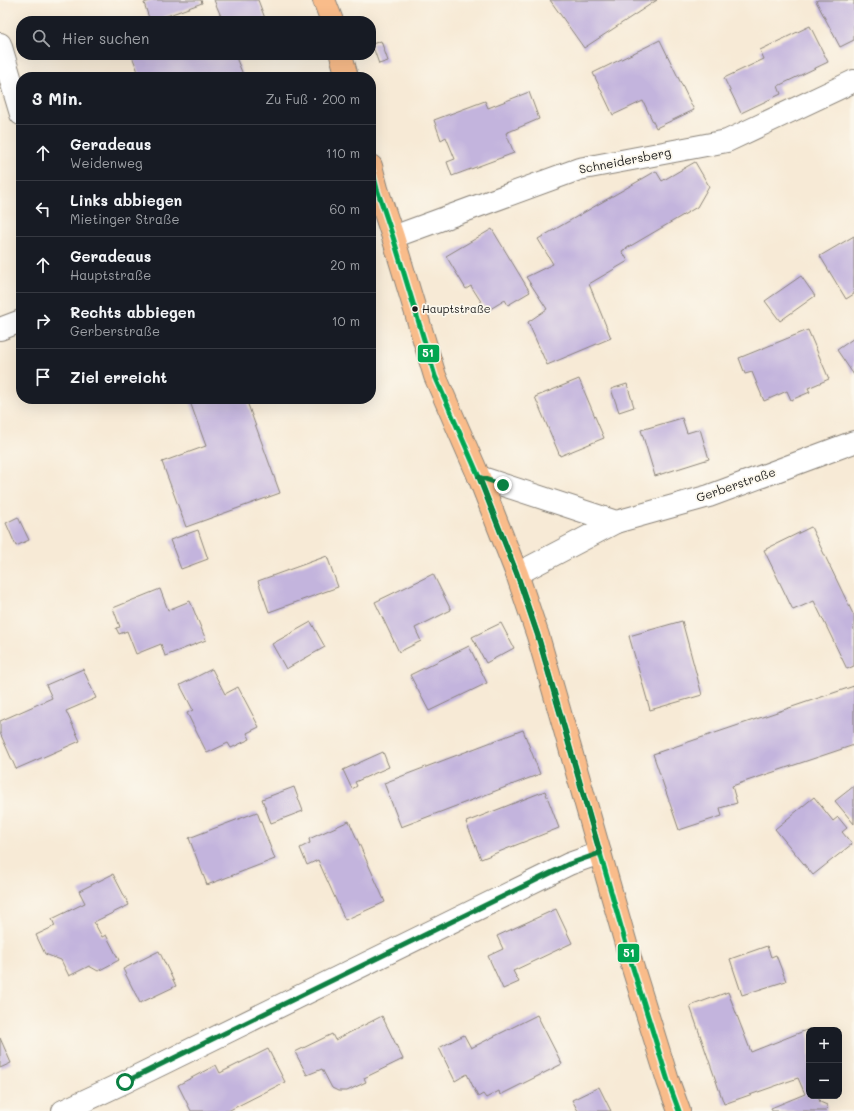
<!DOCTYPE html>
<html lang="de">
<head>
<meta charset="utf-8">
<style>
	body { margin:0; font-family:Mali,sans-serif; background:#242831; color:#f1f3f6 }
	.controls { position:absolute; right:12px; bottom:12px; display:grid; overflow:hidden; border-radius:8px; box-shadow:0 4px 16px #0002 }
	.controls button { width:36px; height:36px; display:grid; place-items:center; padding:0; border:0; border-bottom:1px solid #363941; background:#171b24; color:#f1f3f6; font:20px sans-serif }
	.stop { position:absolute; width:12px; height:12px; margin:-9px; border:3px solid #0b8043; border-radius:50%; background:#fff }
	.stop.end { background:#0b8043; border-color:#fff; box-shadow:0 1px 4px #0008 }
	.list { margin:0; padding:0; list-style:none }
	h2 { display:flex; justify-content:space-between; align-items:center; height:52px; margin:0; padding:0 16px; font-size:17px }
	h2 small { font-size:13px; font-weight:400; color:#9ea1a6 }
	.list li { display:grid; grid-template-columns:26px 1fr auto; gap:12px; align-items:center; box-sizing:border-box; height:56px; padding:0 16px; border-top:1px solid #363941 }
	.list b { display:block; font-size:15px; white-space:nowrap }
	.list p { margin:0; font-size:13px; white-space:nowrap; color:#9ea1a6 }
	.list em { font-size:13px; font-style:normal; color:#9ea1a6 }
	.icon { flex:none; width:22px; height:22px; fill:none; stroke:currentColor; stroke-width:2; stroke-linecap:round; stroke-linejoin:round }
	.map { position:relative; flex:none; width:854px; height:1111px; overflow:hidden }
	.search { position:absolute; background:#171b24; box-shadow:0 4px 16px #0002; left:16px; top:16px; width:360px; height:44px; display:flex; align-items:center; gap:10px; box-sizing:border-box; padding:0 14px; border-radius:16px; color:#9ea1a6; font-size:15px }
	.panel { position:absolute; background:#171b24; box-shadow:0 4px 16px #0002; left:16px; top:72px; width:360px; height:332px; border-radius:16px }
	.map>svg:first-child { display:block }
	.building { fill:#c3b4dd }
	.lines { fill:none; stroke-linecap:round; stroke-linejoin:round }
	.minor-casing { stroke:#8a8379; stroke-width:24 }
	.major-casing { stroke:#8a8379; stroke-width:24 }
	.minor { stroke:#fff; stroke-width:22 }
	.major { stroke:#f9bc8a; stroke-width:22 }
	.bus-1-casing { stroke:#fbf7ec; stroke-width:8 }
	.bus-1 { stroke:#00a651; stroke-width:5 }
	.route { stroke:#0b8043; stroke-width:5 }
	.bus-dot { fill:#1c1c1c; stroke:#fbf7ec; stroke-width:1.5 }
	.labels { text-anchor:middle; stroke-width:3.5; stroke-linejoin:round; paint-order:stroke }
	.bus-label { font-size:11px; fill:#1c1c1c; stroke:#fbf7ec; text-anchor:start }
	.street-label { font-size:12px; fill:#1c1c1c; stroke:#fbf7ec }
	.line-badge { stroke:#fbf7ec; stroke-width:1.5 }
	.badge-label { font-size:11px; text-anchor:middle; font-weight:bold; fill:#fff }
</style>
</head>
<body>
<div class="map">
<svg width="854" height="1111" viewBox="0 0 854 1111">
	<rect width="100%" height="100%" fill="#fbf7ec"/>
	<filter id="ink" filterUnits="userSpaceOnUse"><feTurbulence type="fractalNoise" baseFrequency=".025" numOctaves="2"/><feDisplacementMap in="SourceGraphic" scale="8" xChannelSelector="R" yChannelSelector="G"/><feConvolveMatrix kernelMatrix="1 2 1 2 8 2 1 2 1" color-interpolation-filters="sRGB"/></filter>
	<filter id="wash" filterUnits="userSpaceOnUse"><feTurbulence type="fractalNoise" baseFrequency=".012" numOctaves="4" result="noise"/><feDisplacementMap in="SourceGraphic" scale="16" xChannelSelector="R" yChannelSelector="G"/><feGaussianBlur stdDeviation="0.9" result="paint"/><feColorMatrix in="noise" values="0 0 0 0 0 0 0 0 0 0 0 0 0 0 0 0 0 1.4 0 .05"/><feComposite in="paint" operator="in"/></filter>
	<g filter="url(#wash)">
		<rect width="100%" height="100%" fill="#f7ead6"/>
		<g id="blocks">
			<g class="building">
				<path d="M152,0H201L202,3L153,21H150L144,3Z"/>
				<path d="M214,0H258L266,21H223Z"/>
				<path d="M550,0H657L584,48Z"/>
				<path d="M818,0H854V40L840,47L816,1Z"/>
				<path d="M810,26L828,62L778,86L781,94L741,113L724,78L764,59L760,50Z"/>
				<path d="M660,40L694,110L656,128L643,101L613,115L593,73Z"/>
				<path d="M381,41L388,61L379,64L372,44Z"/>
				<path d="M134,55H235L244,77H140L132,56Z"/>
				<path d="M529,92L539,119L506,133L514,153L452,176L447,162L455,159L446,137L441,140L434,120L485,101L488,108Z"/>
				<path d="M695,162L709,186L697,207L622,251L628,261L589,284L611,338L547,365L528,322L547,309L526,277L553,264L538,239L656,171L662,181Z"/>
				<path d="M492,229L530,292L508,305L505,300L487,311L471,286L466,289L446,256Z"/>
				<path d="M854,236V294L846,299L820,256Z"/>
				<path d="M801,276L815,296L780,321L765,301Z"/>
				<path d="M808,330L829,379L808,388L810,392L791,400L787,391L764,401L752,372L745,374L739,358Z"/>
				<path d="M854,338V375L837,350Z"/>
				<path d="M579,379L604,438L560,456L535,397Z"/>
				<path d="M627,384L634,407L619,412L611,389Z"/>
				<path d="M189,399H246L280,493L186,527L162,462L206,446Z"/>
				<path d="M682,418L687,433L700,429L709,459L655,476L641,430Z"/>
				<path d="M18,517L29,540L16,546L6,523Z"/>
				<path d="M811,527L854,616V666L847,669L814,601L793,610L764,550Z"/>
				<path d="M198,530L208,559L181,569L170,540Z"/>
				<path d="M327,556L338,587L269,612L258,581Z"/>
				<path d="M433,574L451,610L415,628L421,641L399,652L375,602Z"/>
				<path d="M160,589L168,610L190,601L206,640L165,656L161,644L136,654L127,631L119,634L116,628L120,627L113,608Z"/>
				<path d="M682,621L702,695L650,710L629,636Z"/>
				<path d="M311,622L325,647L286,669L272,644Z"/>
				<path d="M501,623L514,648L486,663L472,637Z"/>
				<path d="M469,646L487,683L429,711L410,675Z"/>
				<path d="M83,669L96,698L66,711L80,741L16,769L0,733V721L52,698L46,685Z"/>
				<path d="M212,669L225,694L238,687L259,727L247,733L250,739L231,748L228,743L207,753L187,713L193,710L180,685Z"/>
				<path d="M854,686V745L732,786L737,803L720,808L722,816L679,830L653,754Z"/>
				<path d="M523,730L540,774L401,827L384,783Z"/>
				<path d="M383,752L389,767L355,782L357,786L352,789L343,770Z"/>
				<path d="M854,786V824L835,801Z"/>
				<path d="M294,787L303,811L271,823L262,799Z"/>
				<path d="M545,791L559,828L481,859L466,822Z"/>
				<path d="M814,797L833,821L838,817L847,828L842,832L852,844L813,875L775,829Z"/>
				<path d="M257,812L275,859L207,885L189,838Z"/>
				<path d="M349,821L385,902L345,920L318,860L307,865L300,848L310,843L309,839Z"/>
				<path d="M113,874L129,905L94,922L102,937L106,935L119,960L98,971L89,966L69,976L61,960L45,954L36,935L55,926L52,919L85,903L79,891Z"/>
				<path d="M556,909L572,943L513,971L519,982L503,989L488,956L503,949L497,936Z"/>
				<path d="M767,946L771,957L776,955L786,981L742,995L730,959Z"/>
				<path d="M159,951L176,986L140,1003L123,969Z"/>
				<path d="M728,992L751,1052L809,1029V1096H818L820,1102L827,1105L826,1111H772L771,1108L805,1094L798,1078L724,1104L690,1006Z"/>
				<path d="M537,1015L562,1064L500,1095L499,1091L486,1098L483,1094L478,1097L467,1074L455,1081L439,1048L464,1035L471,1048Z"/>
				<path d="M382,1016L403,1059L364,1078L366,1082L347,1091H338L332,1088L322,1069L307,1075L295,1052L332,1034L335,1040Z"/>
				<path d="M0,1038L11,1063L0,1068Z"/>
				<path d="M268,1049L285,1082L228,1111H191L178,1085L216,1065L220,1073Z"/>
				<path d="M599,1087L611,1111H578L572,1100Z"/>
			</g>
		</g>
	</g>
	<g filter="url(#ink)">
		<use href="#blocks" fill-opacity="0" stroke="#8a8379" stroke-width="1"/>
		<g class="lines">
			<g class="minor-casing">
				<g id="minor">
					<path d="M0,44L21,114"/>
					<path d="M393,237L579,169L727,141L854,81"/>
					<path d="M0,329L21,321"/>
					<path d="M479,477L616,522L709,496L854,442"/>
					<path d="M517,574L616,522"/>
					<path d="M63,1111L125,1082L569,864L600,853"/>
				</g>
			</g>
			<g class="major-casing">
				<g id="major">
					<path d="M324,0L332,21"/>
					<path d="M341,55L347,77"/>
					<path d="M371,166L377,189L393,237L435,376L479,477L517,574L538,636L632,965L668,1081L679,1111"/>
				</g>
			</g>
			<use href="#minor" class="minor"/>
			<use href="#major" class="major"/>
			<g class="bus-1-casing">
				<path id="bus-1" d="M371,166L377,189L393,237L435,376L479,477L517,574L538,636L632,965L668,1081L679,1111"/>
			</g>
			<use href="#bus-1" class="bus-1"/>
		</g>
	</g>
	<g class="lines" filter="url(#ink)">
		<path class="route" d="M125,1082L569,864L600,853L538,636L517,574L479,477L503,485"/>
	</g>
	<circle class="bus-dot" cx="415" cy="309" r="3.5"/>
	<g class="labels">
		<g class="bus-label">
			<text x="422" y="313">Hauptstraße</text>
		</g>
		<g class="street-label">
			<text transform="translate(625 161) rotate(-11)" y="4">Schneidersberg</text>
			<text transform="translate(736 485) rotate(-19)" y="4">Gerberstraße</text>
		</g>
	</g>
	<g class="line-badge">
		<rect x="417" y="344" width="23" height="19" rx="4" fill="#00a651"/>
		<rect x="617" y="943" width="23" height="20" rx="4" fill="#00a651"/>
	</g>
	<g class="badge-label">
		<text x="428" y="357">51</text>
		<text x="629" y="957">51</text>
	</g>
</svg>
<div class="controls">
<button>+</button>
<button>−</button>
</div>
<div class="stop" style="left:125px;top:1082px"></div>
<div class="stop end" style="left:503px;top:485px"></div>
<div class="search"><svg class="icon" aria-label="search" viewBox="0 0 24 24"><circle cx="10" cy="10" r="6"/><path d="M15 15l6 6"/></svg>Hier suchen</div>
<section class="panel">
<h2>3 Min.<small>Zu Fuß · 200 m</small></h2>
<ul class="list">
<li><svg class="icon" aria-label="ahead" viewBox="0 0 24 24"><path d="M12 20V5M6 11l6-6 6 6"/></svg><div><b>Geradeaus</b><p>Weidenweg</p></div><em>110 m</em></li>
<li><svg class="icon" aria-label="left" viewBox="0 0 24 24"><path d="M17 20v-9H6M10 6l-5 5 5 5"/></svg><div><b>Links abbiegen</b><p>Mietinger Straße</p></div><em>60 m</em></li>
<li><svg class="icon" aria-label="ahead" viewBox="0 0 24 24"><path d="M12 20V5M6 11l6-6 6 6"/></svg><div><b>Geradeaus</b><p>Hauptstraße</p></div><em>20 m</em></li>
<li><svg class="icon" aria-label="right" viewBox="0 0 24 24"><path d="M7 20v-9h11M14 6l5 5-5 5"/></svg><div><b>Rechts abbiegen</b><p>Gerberstraße</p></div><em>10 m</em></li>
<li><svg class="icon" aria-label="arrive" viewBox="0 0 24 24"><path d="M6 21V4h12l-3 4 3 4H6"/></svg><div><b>Ziel erreicht</b></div></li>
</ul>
</section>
</div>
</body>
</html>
